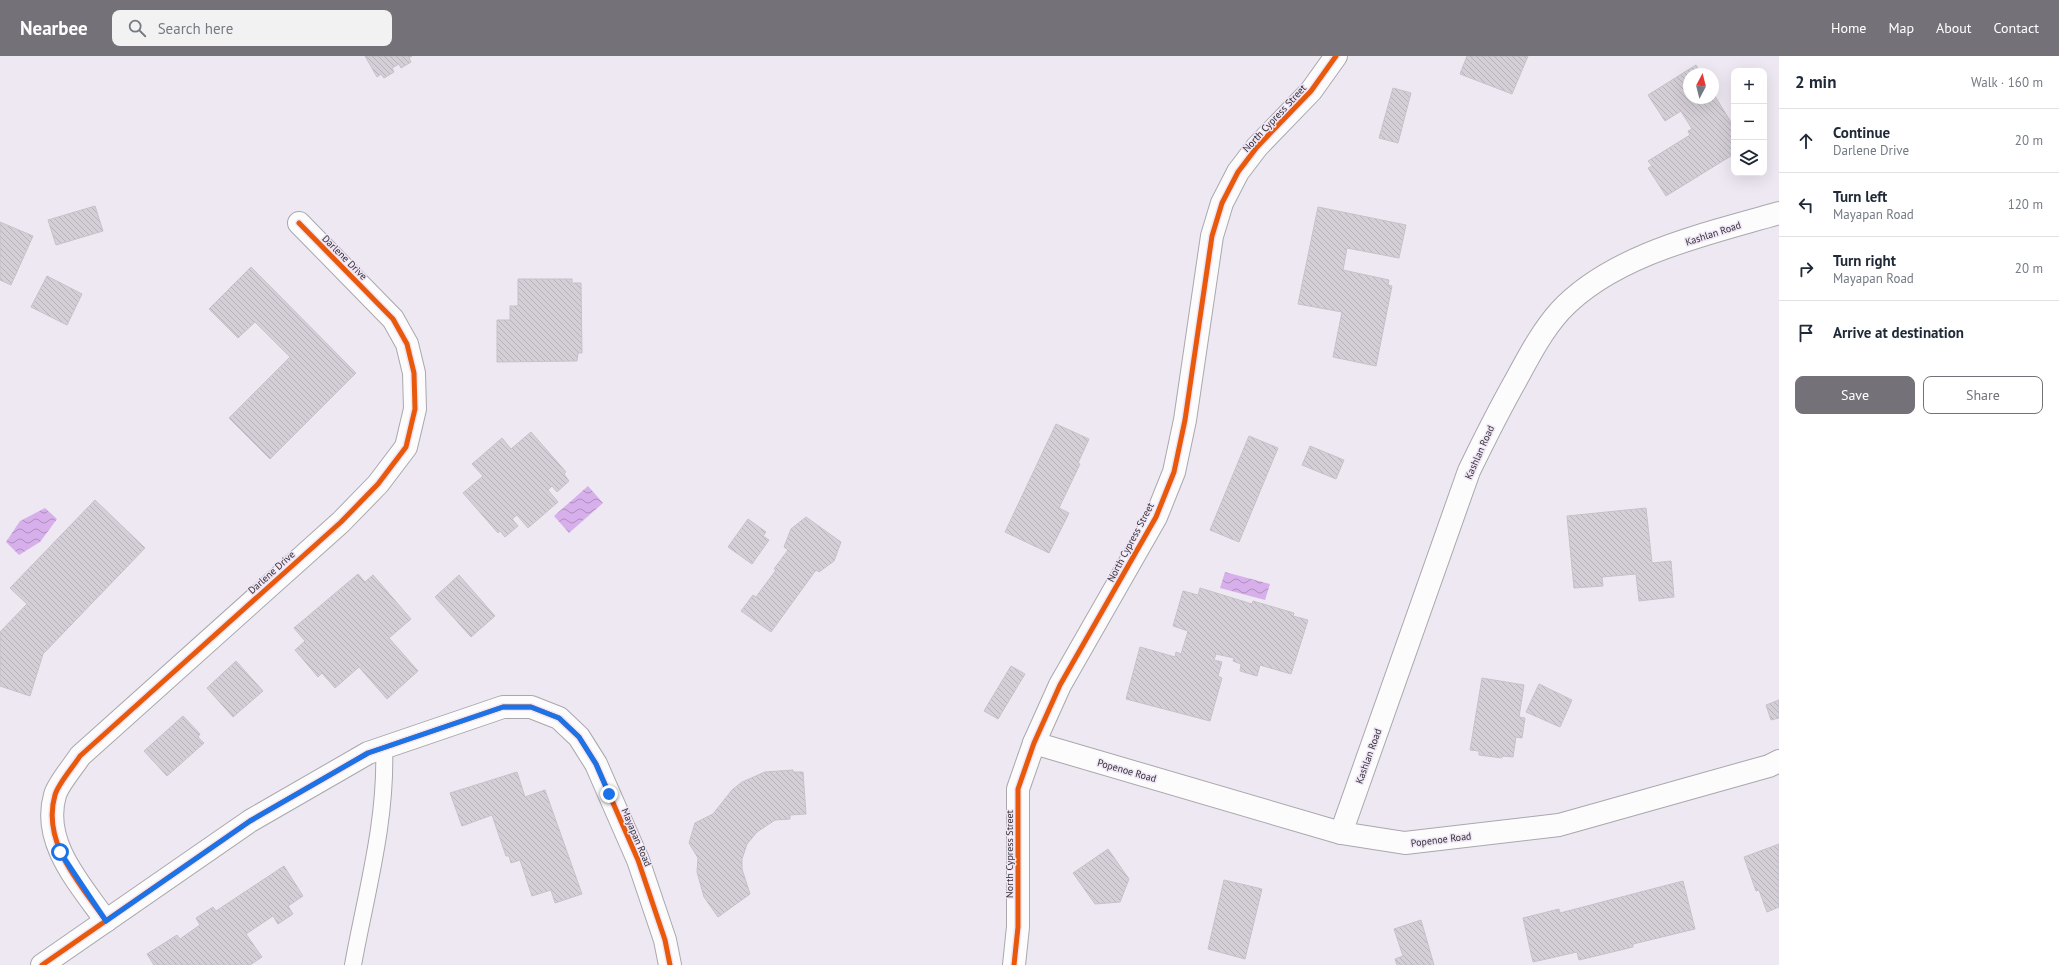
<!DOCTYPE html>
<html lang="en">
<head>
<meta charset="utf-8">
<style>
	body { margin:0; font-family:"PT Sans",sans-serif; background:#f2f2f3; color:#1f2937 }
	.controls { position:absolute; right:12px; top:12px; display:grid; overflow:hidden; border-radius:8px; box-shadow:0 4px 16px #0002 }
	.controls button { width:36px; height:36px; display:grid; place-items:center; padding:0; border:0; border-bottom:1px solid #e0e1e3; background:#fff; color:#1f2937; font:20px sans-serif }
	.compass { position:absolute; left:1683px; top:12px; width:36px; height:36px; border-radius:50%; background:#fff; box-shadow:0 4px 16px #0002; rotate:7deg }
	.stop { position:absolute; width:12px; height:12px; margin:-9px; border:3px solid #1a73e8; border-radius:50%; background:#fff }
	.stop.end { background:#1a73e8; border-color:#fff; box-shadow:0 1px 4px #0008 }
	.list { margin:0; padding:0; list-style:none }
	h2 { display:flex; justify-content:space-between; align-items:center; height:52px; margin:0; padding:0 16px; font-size:17px }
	h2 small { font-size:13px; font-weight:400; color:#747a83 }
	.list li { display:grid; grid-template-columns:26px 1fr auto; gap:12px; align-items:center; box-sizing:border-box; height:64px; padding:0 16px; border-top:1px solid #e0e1e3 }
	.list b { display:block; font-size:15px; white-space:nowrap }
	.list p { margin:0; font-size:13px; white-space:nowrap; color:#747a83 }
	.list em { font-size:13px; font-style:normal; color:#747a83 }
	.actions { display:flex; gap:8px; padding:12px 16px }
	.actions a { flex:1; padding:9px 0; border:1px solid #757178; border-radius:8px; text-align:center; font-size:14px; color:#757178 }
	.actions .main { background:#757178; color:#fff }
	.icon { flex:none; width:22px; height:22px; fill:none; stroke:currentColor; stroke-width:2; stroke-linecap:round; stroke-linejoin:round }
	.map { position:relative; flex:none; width:1779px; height:909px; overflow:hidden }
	header { display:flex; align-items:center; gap:24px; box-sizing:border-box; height:56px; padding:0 20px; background:#757178; color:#fff }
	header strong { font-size:19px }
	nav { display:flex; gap:22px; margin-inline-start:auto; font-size:14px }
	.search { width:280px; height:36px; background:#f2f2f3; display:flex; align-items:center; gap:10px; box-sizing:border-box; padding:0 14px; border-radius:8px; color:#747a83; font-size:15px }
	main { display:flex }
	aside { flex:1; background:#fff }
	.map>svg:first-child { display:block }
	.water { fill:url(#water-waves) }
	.building { fill:url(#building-back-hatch); stroke:#c6c2c9 }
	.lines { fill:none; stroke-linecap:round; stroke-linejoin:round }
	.lane-casing { stroke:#aaa7ad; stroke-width:18 }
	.street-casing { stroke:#aaa7ad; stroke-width:24 }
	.lane { stroke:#fcfcfd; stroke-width:16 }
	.street { stroke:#fcfcfd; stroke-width:22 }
	.cycleway-casing { stroke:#efe5f5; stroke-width:8 }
	.cycleway { stroke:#e8590c; stroke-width:5 }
	.route { stroke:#1a73e8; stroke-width:5 }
	.labels { text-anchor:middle; stroke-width:3; stroke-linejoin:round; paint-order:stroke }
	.street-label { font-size:10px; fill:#343137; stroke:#efe5f5 }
</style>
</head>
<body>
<header>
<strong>Nearbee</strong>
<div class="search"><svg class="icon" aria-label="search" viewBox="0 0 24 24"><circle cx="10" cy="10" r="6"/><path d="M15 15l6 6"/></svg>Search here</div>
<nav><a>Home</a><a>Map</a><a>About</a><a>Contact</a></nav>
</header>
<main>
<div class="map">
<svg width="1779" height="909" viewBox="0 0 1779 909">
	<defs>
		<pattern id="water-waves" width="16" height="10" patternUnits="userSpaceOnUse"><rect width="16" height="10" fill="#d6afeb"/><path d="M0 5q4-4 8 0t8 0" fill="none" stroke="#ae8fbf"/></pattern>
		<pattern id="building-back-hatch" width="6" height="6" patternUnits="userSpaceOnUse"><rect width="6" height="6" fill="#d4cfd7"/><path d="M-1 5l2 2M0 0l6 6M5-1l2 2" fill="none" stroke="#b7b2b9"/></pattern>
	</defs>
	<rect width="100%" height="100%" fill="#eee8f2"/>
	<g class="water">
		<path d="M588,430L603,447L569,477L554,460Z"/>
		<path d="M45,452L57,463L40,486L19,499L6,486L20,465Z"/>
		<path d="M1225,516L1270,528L1265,544L1220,532Z"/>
	</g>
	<g class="building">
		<path d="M365,0H412L409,2L411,6L401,12L399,8L392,12L394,16L384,22L381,18L377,21Z"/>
		<path d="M1467,0H1528L1512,38L1460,18Z"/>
		<path d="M1696,9L1701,18H1689V42H1713V37L1734,71V98L1666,140L1648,112L1652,110L1648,105L1690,79L1688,75L1692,73L1681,55L1665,65L1648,39Z"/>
		<path d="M1393,32L1411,37L1398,87L1379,82Z"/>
		<path d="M95,150L103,175L56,189L48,164Z"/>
		<path d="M1318,151L1406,169L1399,202L1347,192L1343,214L1389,224L1388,229L1392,230L1376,310L1333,301L1342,256L1298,248Z"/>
		<path d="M0,166L33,180L11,229L0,224Z"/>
		<path d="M251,211L356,317L270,403L229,362L290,301L255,266L238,282L209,253Z"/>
		<path d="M47,220L82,238L67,269L31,251Z"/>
		<path d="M518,223H572V227H581L582,297H578L577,305L497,306V264H510V250H518Z"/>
		<path d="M1056,368L1089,383L1078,407L1080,408L1059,452L1069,457L1049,497L1005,476Z"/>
		<path d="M531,376L566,416L564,418L569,425L557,436L552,430L548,434L558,446L528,472L517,459L512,463L518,470L505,481L500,475L498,477L463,437L483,420L472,408L502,382L511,393Z"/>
		<path d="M1249,380L1278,392L1239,486L1210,474Z"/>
		<path d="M1310,390L1344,404L1336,423L1302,409Z"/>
		<path d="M95,444L145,492L43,598L30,640L0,630V576L27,548L10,532Z"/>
		<path d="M1646,452L1652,507L1671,505L1674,541L1639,545L1636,518L1602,521L1603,530L1574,532L1567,460Z"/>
		<path d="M806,461L841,486L834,505L819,516L816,514L771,576L741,555L753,539L756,541L776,514L774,513L788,494L784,491L791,473Z"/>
		<path d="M748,463L766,476L763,480L769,484L752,508L728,491Z"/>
		<path d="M358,518L365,526L373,519L411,563L389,582L418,615L387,643L359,611L335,632L322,617L318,621L295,594L305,585L294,572Z"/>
		<path d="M459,519L495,560L471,581L435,541Z"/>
		<path d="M1200,532L1252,548L1253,545L1294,557L1293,560L1308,564L1291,618L1260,609L1257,620L1240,615L1241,608L1233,605L1234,602L1216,598L1214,604L1222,606L1218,620L1222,622L1210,665L1126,643L1140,591L1175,601L1176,596L1181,598L1188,575L1173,570L1183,535L1198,539Z"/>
		<path d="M236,605L263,635L233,661L207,632Z"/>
		<path d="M1011,610L1025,618L998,663L984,655Z"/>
		<path d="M1482,622L1524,629L1519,661L1525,662L1522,682L1516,681L1513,701L1502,700V702L1479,699V695L1470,694Z"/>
		<path d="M1539,628L1572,644L1560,671L1526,656Z"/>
		<path d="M1779,644V662L1771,664L1766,649Z"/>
		<path d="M183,660L200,678L198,681L204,687L167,720L144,695Z"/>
		<path d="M793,714V716H803L806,758L790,759V763L775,764L757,776L747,788L742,803V813L750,838L718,861L704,841L697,816L698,802L689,787L695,767L713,758L732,734L742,726L765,716Z"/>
		<path d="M517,716L525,741L545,734L582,838L555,847L551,834L532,840L520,804L511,807L509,800H506L492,759L462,770L450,737Z"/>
		<path d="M1779,788V851L1767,856L1759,834L1756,835L1744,801Z"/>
		<path d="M1108,793L1129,823L1120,846L1095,848L1073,817Z"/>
		<path d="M284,810L303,840L288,850L293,858L278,868L273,860L246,878L262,901L250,909H154L147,898L177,879L180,883L200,869L196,862L213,851L216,855Z"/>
		<path d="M1224,824L1262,833L1245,903L1208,893Z"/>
		<path d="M1683,825L1695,873L1633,888V891L1579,904L1577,896L1533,906L1523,862L1559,853L1560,857Z"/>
		<path d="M1421,864L1434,909H1397L1395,903L1403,900L1394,873Z"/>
	</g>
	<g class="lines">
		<g class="lane-casing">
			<path id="lane" d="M353,909C366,837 387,765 384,691"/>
		</g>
		<g class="street-casing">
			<g id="street">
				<path d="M1034,687L1341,777L1405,787L1559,769L1769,710L1779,705"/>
				<path d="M1341,777L1469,415C1484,384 1499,354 1516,324C1529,300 1542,275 1560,255C1613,198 1707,178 1779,157"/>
				<path d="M106,865C81,829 41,787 55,739C58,728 73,711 80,700L341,466L378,428L406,391L415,353L414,317L407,288L393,263L299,167"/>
				<path d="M42,909L250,765L368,697L503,651H531L559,662L579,681L596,708L638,804L665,884L670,909"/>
				<path d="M1014,909L1018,871V733L1034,687L1060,629L1156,461L1174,416L1185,364L1212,180L1222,147L1238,116L1257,91L1311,35L1336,0"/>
			</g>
		</g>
		<use href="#lane" class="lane"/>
		<use href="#street" class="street"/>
		<g class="cycleway-casing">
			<g id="cycleway">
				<path d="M106,865C81,829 41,787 55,739C58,728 73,711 80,700L341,466L378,428L406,391L415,353L414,317L407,288L393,263L299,167"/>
				<path d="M42,909L250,765L368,697L503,651H531L559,662L579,681L596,708L638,804L665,884L670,909"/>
				<path d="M1014,909L1018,871V733L1034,687L1060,629L1156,461L1174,416L1185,364L1212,180L1222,147L1238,116L1257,91L1311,35L1336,0"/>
			</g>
		</g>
		<use href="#cycleway" class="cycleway"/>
	</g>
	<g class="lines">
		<path class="route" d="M60,796L106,865L250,765L368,697L503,651H531L559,662L579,681L596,708L609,738"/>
	</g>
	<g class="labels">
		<g class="street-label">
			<text transform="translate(1274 62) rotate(-47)" y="4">North Cypress Street</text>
			<text transform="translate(1713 177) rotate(-18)" y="4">Kashlan Road</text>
			<text transform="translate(345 201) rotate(45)" y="4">Darlene Drive</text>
			<text transform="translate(1479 396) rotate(-66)" y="4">Kashlan Road</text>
			<text transform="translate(1130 486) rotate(-62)" y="4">North Cypress Street</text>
			<text transform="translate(271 516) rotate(-42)" y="4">Darlene Drive</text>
			<text transform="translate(1368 700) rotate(-70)" y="4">Kashlan Road</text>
			<text transform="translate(1127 714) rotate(16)" y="4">Popenoe Road</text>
			<text transform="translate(637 781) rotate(67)" y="4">Mayapan Road</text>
			<text transform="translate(1441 783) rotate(-7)" y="4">Popenoe Road</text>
			<text transform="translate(1009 798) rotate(-90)" y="4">North Cypress Street</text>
		</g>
	</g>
</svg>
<div class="controls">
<button>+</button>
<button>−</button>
<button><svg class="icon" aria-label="layers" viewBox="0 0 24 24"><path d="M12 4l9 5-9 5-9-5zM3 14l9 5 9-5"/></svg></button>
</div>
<svg class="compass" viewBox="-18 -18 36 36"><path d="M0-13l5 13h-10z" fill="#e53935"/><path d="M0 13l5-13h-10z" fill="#747a83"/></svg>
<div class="stop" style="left:60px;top:796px"></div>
<div class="stop end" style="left:609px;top:738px"></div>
</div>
<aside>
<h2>2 min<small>Walk · 160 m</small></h2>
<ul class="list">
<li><svg class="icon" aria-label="ahead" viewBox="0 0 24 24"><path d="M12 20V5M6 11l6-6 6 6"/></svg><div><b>Continue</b><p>Darlene Drive</p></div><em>20 m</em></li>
<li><svg class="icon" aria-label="left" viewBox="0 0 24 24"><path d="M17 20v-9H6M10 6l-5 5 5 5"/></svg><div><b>Turn left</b><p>Mayapan Road</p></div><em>120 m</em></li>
<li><svg class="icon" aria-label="right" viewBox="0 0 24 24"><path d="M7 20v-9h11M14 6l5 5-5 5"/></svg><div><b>Turn right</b><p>Mayapan Road</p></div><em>20 m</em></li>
<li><svg class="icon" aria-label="arrive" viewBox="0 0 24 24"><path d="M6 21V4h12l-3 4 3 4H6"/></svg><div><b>Arrive at destination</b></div></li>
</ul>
<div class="actions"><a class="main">Save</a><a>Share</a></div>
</aside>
</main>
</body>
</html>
